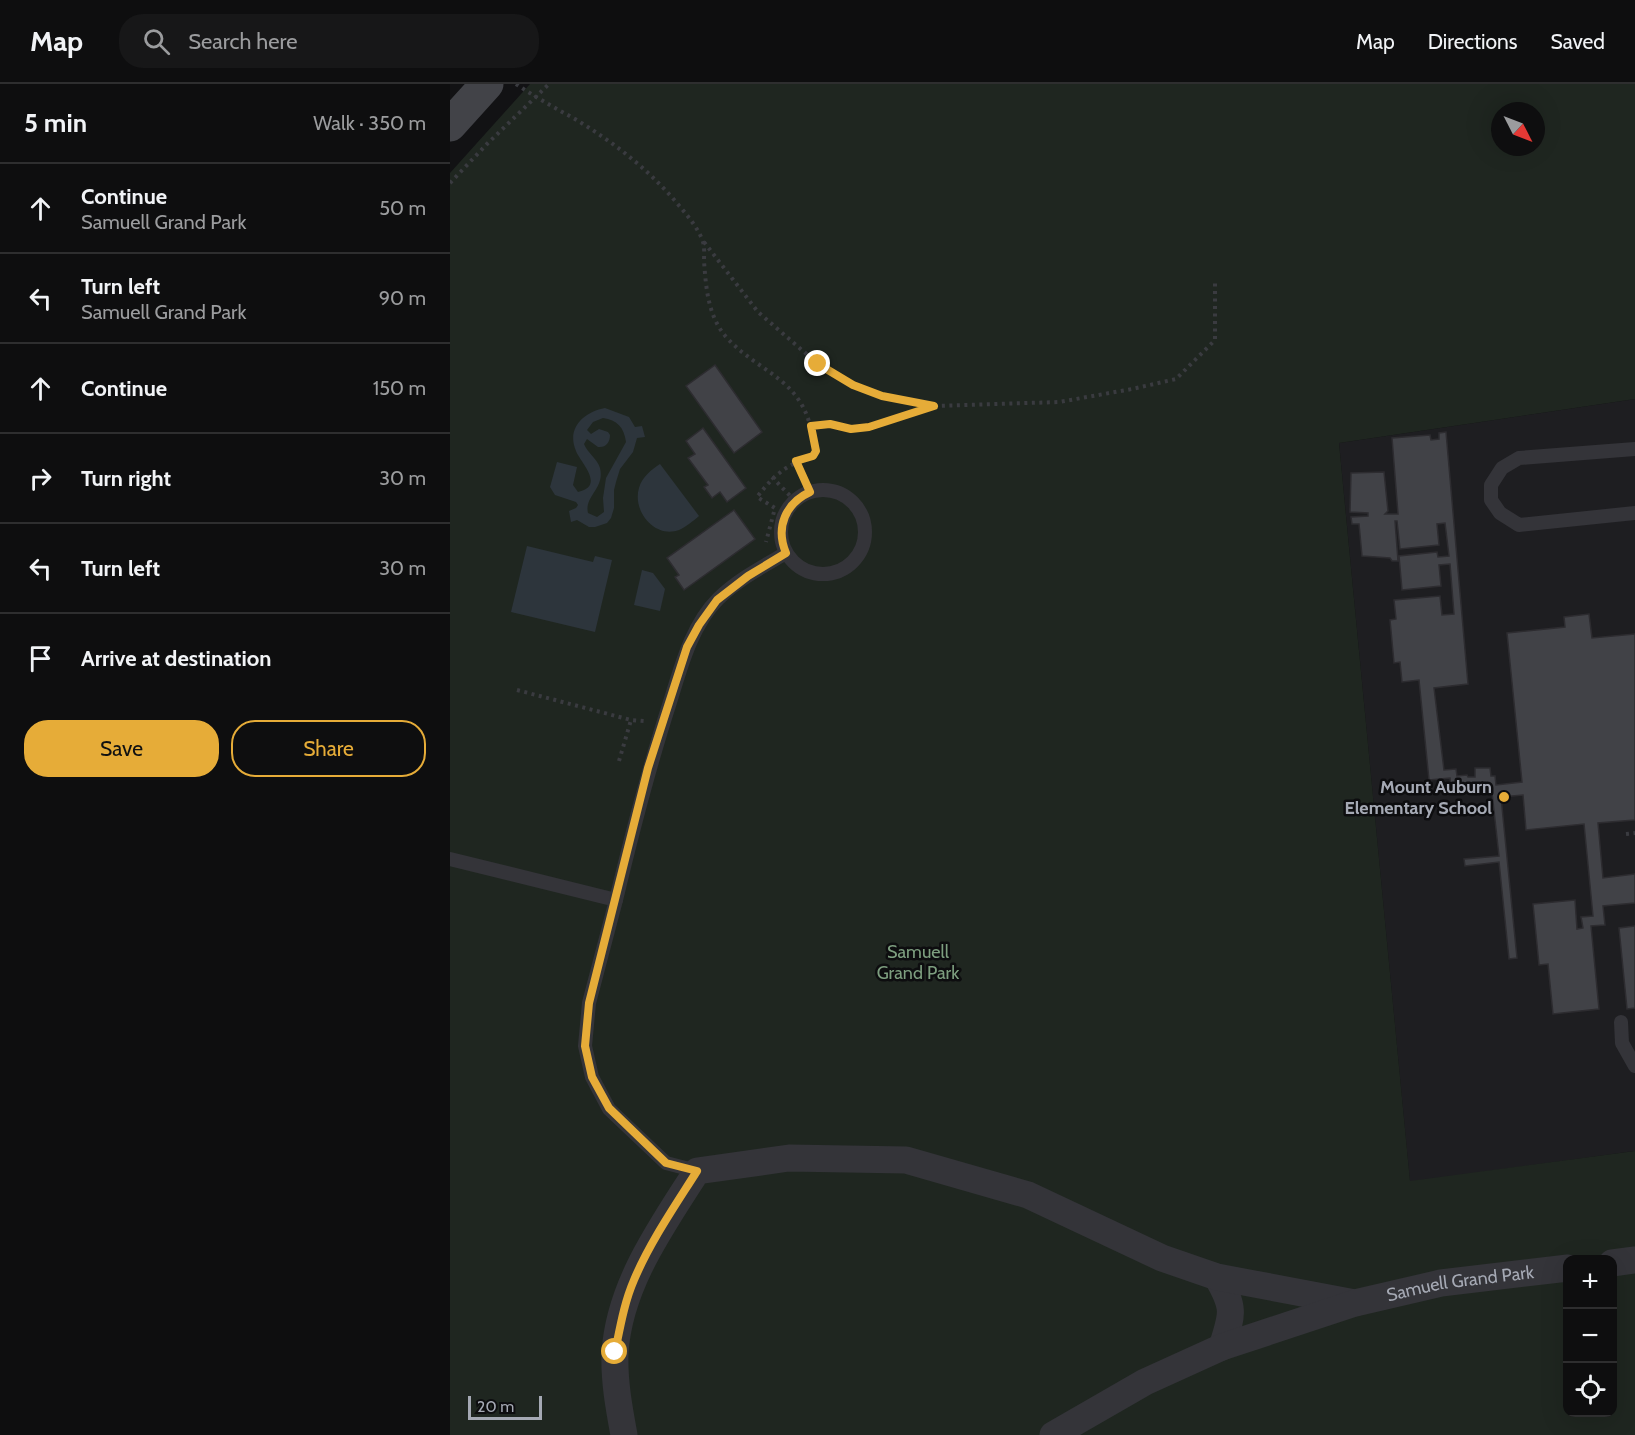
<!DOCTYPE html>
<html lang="en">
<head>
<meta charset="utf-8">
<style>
	body { margin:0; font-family:Cabin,sans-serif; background:#171718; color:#f1f3f6 }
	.controls { position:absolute; right:18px; bottom:18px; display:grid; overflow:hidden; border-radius:12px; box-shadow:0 6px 24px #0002 }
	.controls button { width:54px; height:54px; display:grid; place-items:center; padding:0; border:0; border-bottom:2px solid #2e2e2f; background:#0e0e0f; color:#f1f3f6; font:30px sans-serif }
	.compass { position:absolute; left:1041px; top:18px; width:54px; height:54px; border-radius:50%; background:#0e0e0f; box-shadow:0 6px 24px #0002; rotate:132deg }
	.scale { position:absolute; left:18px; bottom:15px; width:74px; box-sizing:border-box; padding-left:6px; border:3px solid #a5a9b4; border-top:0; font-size:16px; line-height:21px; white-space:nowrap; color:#a5a9b4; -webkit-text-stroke:4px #0d0d0f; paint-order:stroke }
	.stop { position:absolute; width:18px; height:18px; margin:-14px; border:4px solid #e6ac38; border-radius:50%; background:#fff }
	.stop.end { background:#e6ac38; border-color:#fff; box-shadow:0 2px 6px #0008 }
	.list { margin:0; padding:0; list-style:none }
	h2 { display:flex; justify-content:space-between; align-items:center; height:78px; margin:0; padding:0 24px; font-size:26px }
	h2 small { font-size:20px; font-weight:400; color:#9b9c9e }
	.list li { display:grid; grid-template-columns:39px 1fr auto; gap:18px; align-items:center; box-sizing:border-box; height:90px; padding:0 24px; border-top:2px solid #2e2e2f }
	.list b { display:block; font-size:22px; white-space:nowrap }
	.list p { margin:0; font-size:20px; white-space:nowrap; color:#9b9c9e }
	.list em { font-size:20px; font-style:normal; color:#9b9c9e }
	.actions { display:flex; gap:12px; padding:18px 24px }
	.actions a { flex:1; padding:14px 0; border:2px solid #e6ac38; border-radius:24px; text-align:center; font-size:21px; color:#e6ac38 }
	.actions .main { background:#e6ac38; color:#111 }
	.icon { flex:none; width:33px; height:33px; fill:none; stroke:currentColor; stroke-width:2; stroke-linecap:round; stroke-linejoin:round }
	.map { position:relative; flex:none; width:1185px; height:1351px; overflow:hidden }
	header { display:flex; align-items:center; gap:36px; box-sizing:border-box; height:84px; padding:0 30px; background:#0e0e0f; border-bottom:2px solid #2e2e2f }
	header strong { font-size:28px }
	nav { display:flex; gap:33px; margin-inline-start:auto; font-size:21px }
	.search { width:420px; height:54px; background:#171718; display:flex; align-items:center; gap:15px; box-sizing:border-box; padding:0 21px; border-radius:24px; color:#9b9c9e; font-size:22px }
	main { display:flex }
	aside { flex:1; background:#0e0e0f }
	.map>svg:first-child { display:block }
	.built { fill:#1e1e21 }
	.green { fill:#1f2620; fill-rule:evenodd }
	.water { fill:#2d353c; fill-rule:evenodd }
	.building { fill:#414247; stroke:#2d2c30; stroke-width:1.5 }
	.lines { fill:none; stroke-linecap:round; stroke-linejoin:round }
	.path { stroke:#3a3b40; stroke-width:4; stroke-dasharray:3 4.5; stroke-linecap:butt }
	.lane { stroke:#343439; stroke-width:14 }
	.street { stroke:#343439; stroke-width:27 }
	.secondary { stroke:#424348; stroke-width:33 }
	.route { stroke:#e6ac38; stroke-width:8 }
	.poi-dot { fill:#e6ac38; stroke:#0d0d0f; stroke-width:2 }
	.labels { text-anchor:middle; stroke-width:5; stroke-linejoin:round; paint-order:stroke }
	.poi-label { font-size:18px; font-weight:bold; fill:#a5a9b4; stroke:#0d0d0f; text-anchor:end }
	.park-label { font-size:18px; fill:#7d9e7f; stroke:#0d0d0f }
	.street-label { font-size:18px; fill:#a5a9b4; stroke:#0d0d0f }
</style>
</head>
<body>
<header>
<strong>Map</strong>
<div class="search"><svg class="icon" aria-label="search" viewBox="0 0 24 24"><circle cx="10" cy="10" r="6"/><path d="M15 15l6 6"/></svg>Search here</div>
<nav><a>Map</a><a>Directions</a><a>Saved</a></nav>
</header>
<main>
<aside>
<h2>5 min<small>Walk · 350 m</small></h2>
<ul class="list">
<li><svg class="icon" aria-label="ahead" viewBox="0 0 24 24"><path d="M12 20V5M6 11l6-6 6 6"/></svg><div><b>Continue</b><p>Samuell Grand Park</p></div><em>50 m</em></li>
<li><svg class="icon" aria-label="left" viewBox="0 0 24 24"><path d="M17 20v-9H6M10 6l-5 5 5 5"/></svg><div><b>Turn left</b><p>Samuell Grand Park</p></div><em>90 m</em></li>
<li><svg class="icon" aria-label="ahead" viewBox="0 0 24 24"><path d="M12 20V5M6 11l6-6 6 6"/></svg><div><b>Continue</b></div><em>150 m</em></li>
<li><svg class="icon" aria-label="right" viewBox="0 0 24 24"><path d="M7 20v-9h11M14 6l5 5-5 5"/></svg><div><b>Turn right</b></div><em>30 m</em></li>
<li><svg class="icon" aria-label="left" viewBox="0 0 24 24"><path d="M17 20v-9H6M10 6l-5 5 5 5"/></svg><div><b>Turn left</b></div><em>30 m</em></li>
<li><svg class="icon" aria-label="arrive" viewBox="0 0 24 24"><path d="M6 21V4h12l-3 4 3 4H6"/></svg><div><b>Arrive at destination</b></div></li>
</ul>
<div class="actions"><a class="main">Save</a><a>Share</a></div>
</aside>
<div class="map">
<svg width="1185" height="1351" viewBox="0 0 1185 1351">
	<rect width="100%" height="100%" fill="#121214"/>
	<path class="built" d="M1185,315V1067L960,1098L889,359Z"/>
	<path class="green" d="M80,0H1185V315L889,359L960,1097L1185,1067V1351H0V89ZM1050,27H1086V63H1050ZM1118,1176H1162V1328H1118Z"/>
	<g class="water">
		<path d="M155,324L179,333L185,343L192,342L195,353L187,354L183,368L170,385L166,398L164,406V424L161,434L157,439L145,443H139L127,436L121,438L119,427L126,424L128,421L126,418L105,411L100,403L107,378L127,383L123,401L128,408C156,402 130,378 126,367C116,344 134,328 155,324ZM153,334C167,336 174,343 176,358L156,394L153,414L154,428L147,433L138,429C134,412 155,405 150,384C147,374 138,370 134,360L137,355L148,363C156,364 160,358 160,351L158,348L149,345L141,350L137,346L143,338Z"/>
		<path d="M210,380L249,432C243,437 236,443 229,446C205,455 182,427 189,404C192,393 201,386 210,380Z"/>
		<path d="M77,462L143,478L145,472L162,476L145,548L61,528Z"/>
		<path d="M192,486L203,489L215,505L210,527L184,521Z"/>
	</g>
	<g class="building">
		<path d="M265,281L312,348L284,369L236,302Z"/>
		<path d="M253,344L296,404L277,418L270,408L262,414L254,403L258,401L238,374L245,370L236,357Z"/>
		<path d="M996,348L1018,600L984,604L994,686L1006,685L1007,692L1017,691L1018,693H1025V684H1040L1041,692H1045L1046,701L1072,698L1057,549L1115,543L1114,533L1139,530L1142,554L1185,550V736L1148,739L1153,794L1185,790V819L1153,822L1155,841L1141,842L1149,925L1103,930L1098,880L1089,881L1083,820L1125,816L1127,845L1133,844L1131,833L1143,832L1134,740L1076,746L1073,711L1051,713L1067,874L1059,875L1049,778L1015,782L1014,775L1049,772L1041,700L1001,704L1000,694L979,696L969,596L952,598L950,578L944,579L940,536L946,535L944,516L990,512L992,531L1004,530L1000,480L989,481L991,502L952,506L949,472L987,468L988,473L999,472L995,439L987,440L989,461L950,465L947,437H945L948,477H942L940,474L912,472L909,440H902L901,433L918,432V429L900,428L901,389L934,388L938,427L935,430H948L942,354L980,351L981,356L989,355V349Z"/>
		<path d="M284,426L305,455L234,506L225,493L229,491L217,474Z"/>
		<path d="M1185,842V924L1177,925L1169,844Z"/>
	</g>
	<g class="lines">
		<g class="path">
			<path d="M66,0C85,13 105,24 125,35C163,58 197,84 226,118C236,130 246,141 252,155C255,162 254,170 254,177C256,204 258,233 277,254C309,289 352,294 362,350C364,357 367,365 363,372C336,381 325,390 307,413L325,424L316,458"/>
			<path d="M0,99L37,60L99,0"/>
			<path d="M254,158L308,228L368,280L403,301L432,312L483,322"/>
			<path d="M361,342L380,340L401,345L419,343L484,322L609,318L682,305L726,295L765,256V197"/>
			<path d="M346,377L360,408"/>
			<path d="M322,393L345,417"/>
			<path d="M67,606L181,636L194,637"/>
			<path d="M169,677L181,636"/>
			<path d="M1176,750L1185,749"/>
		</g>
		<g class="lane">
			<path d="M1185,365L1069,374L1052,384L1041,401V416L1050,429L1069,441L1185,429"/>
			<circle cx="373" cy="448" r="42"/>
			<path d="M0,775L166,816L139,919L135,962L142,993L159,1025L216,1079L247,1087"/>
			<path d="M166,816C182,749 199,683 220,618C231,583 241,542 268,515C287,496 312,483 336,469"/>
			<path d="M1171,938L1172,959L1185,982"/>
		</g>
		<g class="street">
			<path d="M1162,1179L1185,1176"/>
			<path d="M767,1193C785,1224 783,1229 772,1263"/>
			<path d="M174,1351C169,1324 164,1297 165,1269C169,1201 212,1142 247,1087L339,1074L456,1076L578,1111L712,1174L767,1193L905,1219"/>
			<path id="s1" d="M603,1351L695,1298L772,1263L905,1219L991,1199L1118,1184"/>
		</g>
		<path class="secondary" d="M0,41L37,0"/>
	</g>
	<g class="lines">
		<path class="route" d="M165,1268C170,1244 174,1219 184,1196C200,1158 225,1122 247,1087L216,1079L159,1024L142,993L135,962L139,919L198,684L237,563L249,541L267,516L298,492L336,469C325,443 336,419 360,408L346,377L363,372L366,367L361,342L380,340L401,345L419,343L484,322L432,312L403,301L368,280"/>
	</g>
	<circle class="poi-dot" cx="1054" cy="713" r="6"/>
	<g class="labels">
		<g class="poi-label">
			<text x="1042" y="709">Mount Auburn<tspan x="1042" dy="21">Elementary School</tspan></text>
		</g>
		<g class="park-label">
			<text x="468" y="874">Samuell<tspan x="468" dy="21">Grand Park</tspan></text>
		</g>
		<g class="street-label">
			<text dy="6" stroke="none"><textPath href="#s1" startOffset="438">Samuell Grand Park</textPath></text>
		</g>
	</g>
</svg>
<div class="controls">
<button>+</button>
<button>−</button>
<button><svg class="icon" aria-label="locate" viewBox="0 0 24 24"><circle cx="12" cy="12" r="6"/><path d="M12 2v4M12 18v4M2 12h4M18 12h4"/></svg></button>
</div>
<svg class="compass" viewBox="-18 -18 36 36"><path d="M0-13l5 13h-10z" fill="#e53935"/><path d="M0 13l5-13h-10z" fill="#9b9c9e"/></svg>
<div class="scale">20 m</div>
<div class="stop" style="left:165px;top:1268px"></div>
<div class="stop end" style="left:368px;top:280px"></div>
</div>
</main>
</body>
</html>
